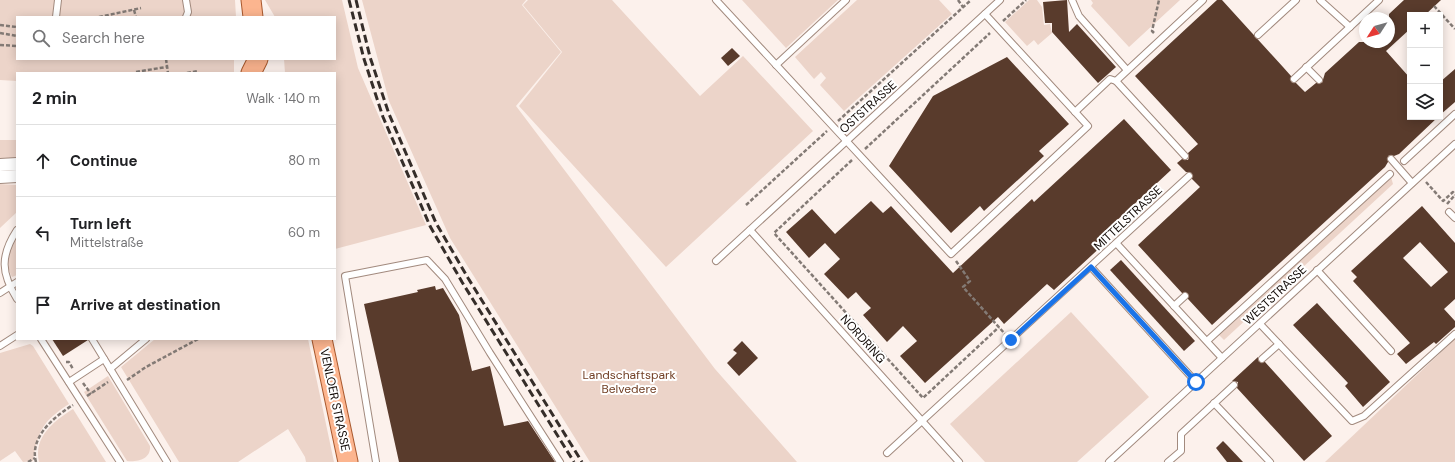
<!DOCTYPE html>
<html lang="en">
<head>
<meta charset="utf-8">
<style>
	body { margin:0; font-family:"DM Sans",sans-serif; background:#f2f2f2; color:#202124 }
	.controls { position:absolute; right:12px; top:12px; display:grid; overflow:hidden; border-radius:0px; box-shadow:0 2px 10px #0003 }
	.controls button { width:36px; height:36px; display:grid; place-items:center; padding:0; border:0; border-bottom:1px solid #e0e0e0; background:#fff; color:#202124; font:20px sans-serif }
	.compass { position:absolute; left:1359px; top:12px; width:36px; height:36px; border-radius:50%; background:#fff; box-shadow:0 2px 10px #0003; rotate:234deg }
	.stop { position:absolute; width:12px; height:12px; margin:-9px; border:3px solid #1a73e8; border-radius:50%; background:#fff }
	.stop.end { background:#1a73e8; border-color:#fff; box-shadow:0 1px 4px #0008 }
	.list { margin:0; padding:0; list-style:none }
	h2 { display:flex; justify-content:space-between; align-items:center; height:52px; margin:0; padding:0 16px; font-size:17px }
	h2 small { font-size:13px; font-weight:400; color:#757577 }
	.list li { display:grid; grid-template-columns:26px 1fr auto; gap:12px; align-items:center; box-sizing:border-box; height:72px; padding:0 16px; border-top:1px solid #e0e0e0 }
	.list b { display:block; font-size:15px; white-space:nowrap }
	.list p { margin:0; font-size:13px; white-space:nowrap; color:#757577 }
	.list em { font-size:13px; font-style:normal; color:#757577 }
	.icon { flex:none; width:22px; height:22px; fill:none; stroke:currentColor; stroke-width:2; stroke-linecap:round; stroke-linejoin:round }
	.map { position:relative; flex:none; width:1455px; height:462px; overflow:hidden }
	.search { position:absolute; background:#fff; box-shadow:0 2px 10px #0003; left:16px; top:16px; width:320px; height:44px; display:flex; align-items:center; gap:10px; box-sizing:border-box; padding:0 14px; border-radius:0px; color:#757577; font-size:15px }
	.panel { position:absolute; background:#fff; box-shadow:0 2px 10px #0003; left:16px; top:72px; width:320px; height:268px; border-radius:0px }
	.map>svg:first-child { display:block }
	.green { fill:#ecd4c9 }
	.building { fill:#593b2c; fill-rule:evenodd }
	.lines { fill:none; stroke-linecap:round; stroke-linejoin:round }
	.service-casing { stroke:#a28a7e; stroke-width:8 }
	.minor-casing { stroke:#a28a7e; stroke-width:14 }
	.primary-casing { stroke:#a9592e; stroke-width:21 }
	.path { stroke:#837a75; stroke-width:2.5; stroke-dasharray:4 2; stroke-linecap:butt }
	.service { stroke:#fff; stroke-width:6 }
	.minor { stroke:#fff; stroke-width:12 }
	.primary { stroke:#fcb58f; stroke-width:19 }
	.rail { stroke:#352d29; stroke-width:3; stroke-dasharray:8 4; stroke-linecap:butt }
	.route { stroke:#1a73e8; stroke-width:5 }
	.labels { text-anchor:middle; stroke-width:4; stroke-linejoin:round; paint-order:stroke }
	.street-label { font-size:12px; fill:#120a06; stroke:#fff }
	.park-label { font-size:12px; fill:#724026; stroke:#fff }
</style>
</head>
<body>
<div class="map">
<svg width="1455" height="462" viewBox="0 0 1455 462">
	<rect width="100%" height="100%" fill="#fcf1ec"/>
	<g class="green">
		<path d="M0,0H235L236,17H17V59H234V73H17V81L0,80Z"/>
		<path d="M265,0H342L358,68L426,225L335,249V73H285L284,59H335V17H275Z"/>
		<path d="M362,0H526L522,5L561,52L516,106L715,369L797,462H590L450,238L389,101Z"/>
		<path d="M528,0H612L700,96L743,56L813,131L666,267L519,106L562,52L523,5Z"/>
		<path d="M742,0H838L786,48Z"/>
		<path d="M857,0H939L952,14L844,111L820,85L826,78L821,72L814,79L795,57Z"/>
		<path d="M1029,0H1037L1042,7L1044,25L1050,24L1052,33L1038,45L1034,40L1027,46L1005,22Z"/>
		<path d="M1091,0H1180L1129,47L1091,6L1093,3Z"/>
		<path d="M0,140H17V160L0,162Z"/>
		<path d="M1391,177L1393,184L1224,340L1219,335Z"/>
		<path d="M0,184L17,185V212L0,228Z"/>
		<path d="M17,238V275L12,277C5,266 9,248 17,238Z"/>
		<path d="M1071,312L1149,397L1077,462H985L950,424Z"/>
		<path d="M155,339H308L334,462H306L305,457L288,429L238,462H179L121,367Z"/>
		<path d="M1455,339V462H1325Z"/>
		<path d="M30,344L33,346L69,404C43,421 38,430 33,461L23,462L15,451L0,461V353Z"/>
		<path d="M108,376L150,446C151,459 138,462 127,461L84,392Z"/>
		<path d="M73,409L106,462H39C33,437 54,421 73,409Z"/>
	</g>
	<g class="building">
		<path d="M1067,0L1069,32L1077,24L1116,67L1098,83L1052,32V23H1045L1043,2Z"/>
		<path d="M1217,0H1222L1283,67L1291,76V82L1296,83L1305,92L1316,83H1322L1325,73L1359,42H1389V14L1404,0H1441L1425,15H1410V29L1386,51L1410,78V117H1438L1399,154L1394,156L1391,155L1388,156V162L1385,167L1212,325L1188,299V293H1182L1138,245L1200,187L1192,179V173L1186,172L1177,163L1182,159L1188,160L1189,157L1188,153L1198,144L1135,76Z"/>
		<path d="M732,48L740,56L728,66L721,58Z"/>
		<path d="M1007,57L1069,124L1039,151L1044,156L984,211L980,206L951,233L889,166L933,96Z"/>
		<path d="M1455,69V102L1440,115V82Z"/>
		<path d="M1124,119L1171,170L1099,237L1105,243L1054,290L1047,284L1004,324L998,317L925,383L900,356L917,341L903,326L887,342L863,315L871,308L863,300L856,292L848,299L824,274L840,259L825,243L809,258L786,232L812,209L835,234L871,201L883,213L891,206L953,273L1032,199L1034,202Z"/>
		<path d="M1422,206L1455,243V299L1444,309L1455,321V327L1436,344L1434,342L1406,364L1397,354L1410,343L1353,281L1357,277L1351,271ZM1420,242L1448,272L1431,287L1403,258Z"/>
		<path d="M1121,260L1195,341L1184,351L1110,270Z"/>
		<path d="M435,286L436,290L443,288L459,315L472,371L490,366L504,426L528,421L555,462H399L364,304L418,292L417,290Z"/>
		<path d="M1317,303L1390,382L1363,407L1345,386L1348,383L1293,325Z"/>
		<path d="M52,339H88V340L63,356Z"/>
		<path d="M742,341L758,358L739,376L727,363L737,353L733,350Z"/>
		<path d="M1258,357L1259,362H1265L1332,436L1304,461L1237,388L1238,382L1232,381Z"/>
		<path d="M1223,441L1227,445L1243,462H1227L1216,448Z"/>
	</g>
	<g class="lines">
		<g class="service-casing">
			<g id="service">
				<path d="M186,0L188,12L186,17"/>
				<path d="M716,0L951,254L1088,126L985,14"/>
				<path d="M1072,0L1079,16L1127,70"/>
				<path d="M1320,0L1350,27"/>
				<path d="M56,17L58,0"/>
				<path d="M1258,35L1296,0"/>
				<path d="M776,65L846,0"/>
				<path d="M1306,67L1319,80"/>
				<path d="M1294,79L1379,0"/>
				<path d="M1075,112L1110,79L1116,81"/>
				<path d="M1185,156L1116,81L1203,0"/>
				<path d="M1391,159L1412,183"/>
				<path d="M1404,161L1455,114"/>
				<path d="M1449,212L1455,218"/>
				<path d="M17,230C0,256 1,273 17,299"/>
				<path d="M750,230L959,462"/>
				<path d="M1117,244L1222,358"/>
				<path d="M716,261L1000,0"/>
				<path d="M1091,267L1196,382"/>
				<path d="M1317,270L1391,351"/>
				<path d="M0,293L17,282"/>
				<path d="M1174,306L1185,296"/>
				<path d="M1260,324L1352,421L1364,416L1455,334"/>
				<path d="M41,339L120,462"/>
				<path d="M92,339L167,462"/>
				<path d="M1207,341L1390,174"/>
				<path d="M0,346L17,335"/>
				<path d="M1262,359L1279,344"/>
				<path d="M110,369L146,339"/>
				<path d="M69,382L104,359"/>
				<path d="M1214,403L1270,462"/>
				<path d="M887,453L1189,176"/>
				<path d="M376,462L345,276L427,260L445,279L490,353L560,462"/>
				<path d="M1109,462L1455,144"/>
				<path d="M1168,462L1181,451V434L1234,385"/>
			</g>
		</g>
		<g class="minor-casing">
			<g id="minor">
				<path d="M0,165L17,164"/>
				<path d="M0,177L17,176"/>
			</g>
		</g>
		<g class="primary-casing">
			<g id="primary">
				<path d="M251,0L253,17"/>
				<path d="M251,73L258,59"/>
				<path d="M322,339L348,462"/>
			</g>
		</g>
		<g class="path">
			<path d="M958,0L963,7"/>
			<path d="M1434,6L1455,29"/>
			<path d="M134,10L136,17"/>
			<path d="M99,17L141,8"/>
			<path d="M1003,21L1026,0"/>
			<path d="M0,25L17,27"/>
			<path d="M0,33L17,36"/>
			<path d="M1154,33L1152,31L1159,0"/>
			<path d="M0,45L17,46"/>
			<path d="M166,59L168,73"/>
			<path d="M136,72L166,67"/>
			<path d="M187,73L198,71"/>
			<path d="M838,121L971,0"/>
			<path d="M865,149L990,33"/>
			<path d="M852,160L774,233L923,398L999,327"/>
			<path d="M1426,182L1443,201L1453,192L1455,195"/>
			<path d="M1447,204L1455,195"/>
			<path d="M746,205L827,131"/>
			<path d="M956,261L970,281L963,287L1005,334"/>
			<path d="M66,362H69L73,369"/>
			<path d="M127,380L146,367L198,339"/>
			<path d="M83,383L91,394"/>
			<path d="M87,396L108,382"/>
			<path d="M28,462L35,458"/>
			<path d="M36,462C29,437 55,416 73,405"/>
		</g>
		<use href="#service" class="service"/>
		<use href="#minor" class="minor"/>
		<use href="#primary" class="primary"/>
		<g class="rail">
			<path d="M349,0L364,59L383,117L430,226L462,282L574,462"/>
			<path d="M356,0L370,57L389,114L436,223L468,278L582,462"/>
		</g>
	</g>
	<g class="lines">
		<path class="route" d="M1011,340L1091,267L1196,382"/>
	</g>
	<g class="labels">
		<g class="street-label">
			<text transform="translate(868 107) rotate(-42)" y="4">OSTSTRASSE</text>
			<text transform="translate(1128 218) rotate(-43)" y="4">MITTELSTRASSE</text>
			<text transform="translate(1275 295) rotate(-43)" y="4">WESTSTRASSE</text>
			<text transform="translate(863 339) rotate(48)" y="4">NORDRING</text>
			<text transform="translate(335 400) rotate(78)" y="4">VENLOER STRASSE</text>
		</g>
		<g class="park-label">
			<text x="629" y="379">Landschaftspark<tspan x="629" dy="14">Belvedere</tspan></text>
		</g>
	</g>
</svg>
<div class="controls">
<button>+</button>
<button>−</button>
<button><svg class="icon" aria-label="layers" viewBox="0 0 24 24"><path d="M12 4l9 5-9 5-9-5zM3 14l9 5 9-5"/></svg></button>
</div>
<svg class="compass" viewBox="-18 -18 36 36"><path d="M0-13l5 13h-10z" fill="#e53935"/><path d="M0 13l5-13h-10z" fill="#757577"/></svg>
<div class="stop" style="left:1196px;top:382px"></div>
<div class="stop end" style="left:1011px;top:340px"></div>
<div class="search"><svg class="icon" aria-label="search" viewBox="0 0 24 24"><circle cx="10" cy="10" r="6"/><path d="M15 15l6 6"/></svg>Search here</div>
<section class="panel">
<h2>2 min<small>Walk · 140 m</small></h2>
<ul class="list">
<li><svg class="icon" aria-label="ahead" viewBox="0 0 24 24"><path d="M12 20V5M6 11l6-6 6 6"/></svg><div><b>Continue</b></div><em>80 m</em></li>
<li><svg class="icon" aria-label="left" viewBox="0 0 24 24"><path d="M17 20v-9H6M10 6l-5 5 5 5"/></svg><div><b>Turn left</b><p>Mittelstraße</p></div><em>60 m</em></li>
<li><svg class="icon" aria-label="arrive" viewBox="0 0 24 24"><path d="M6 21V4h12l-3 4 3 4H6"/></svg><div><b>Arrive at destination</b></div></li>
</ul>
</section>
</div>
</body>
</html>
